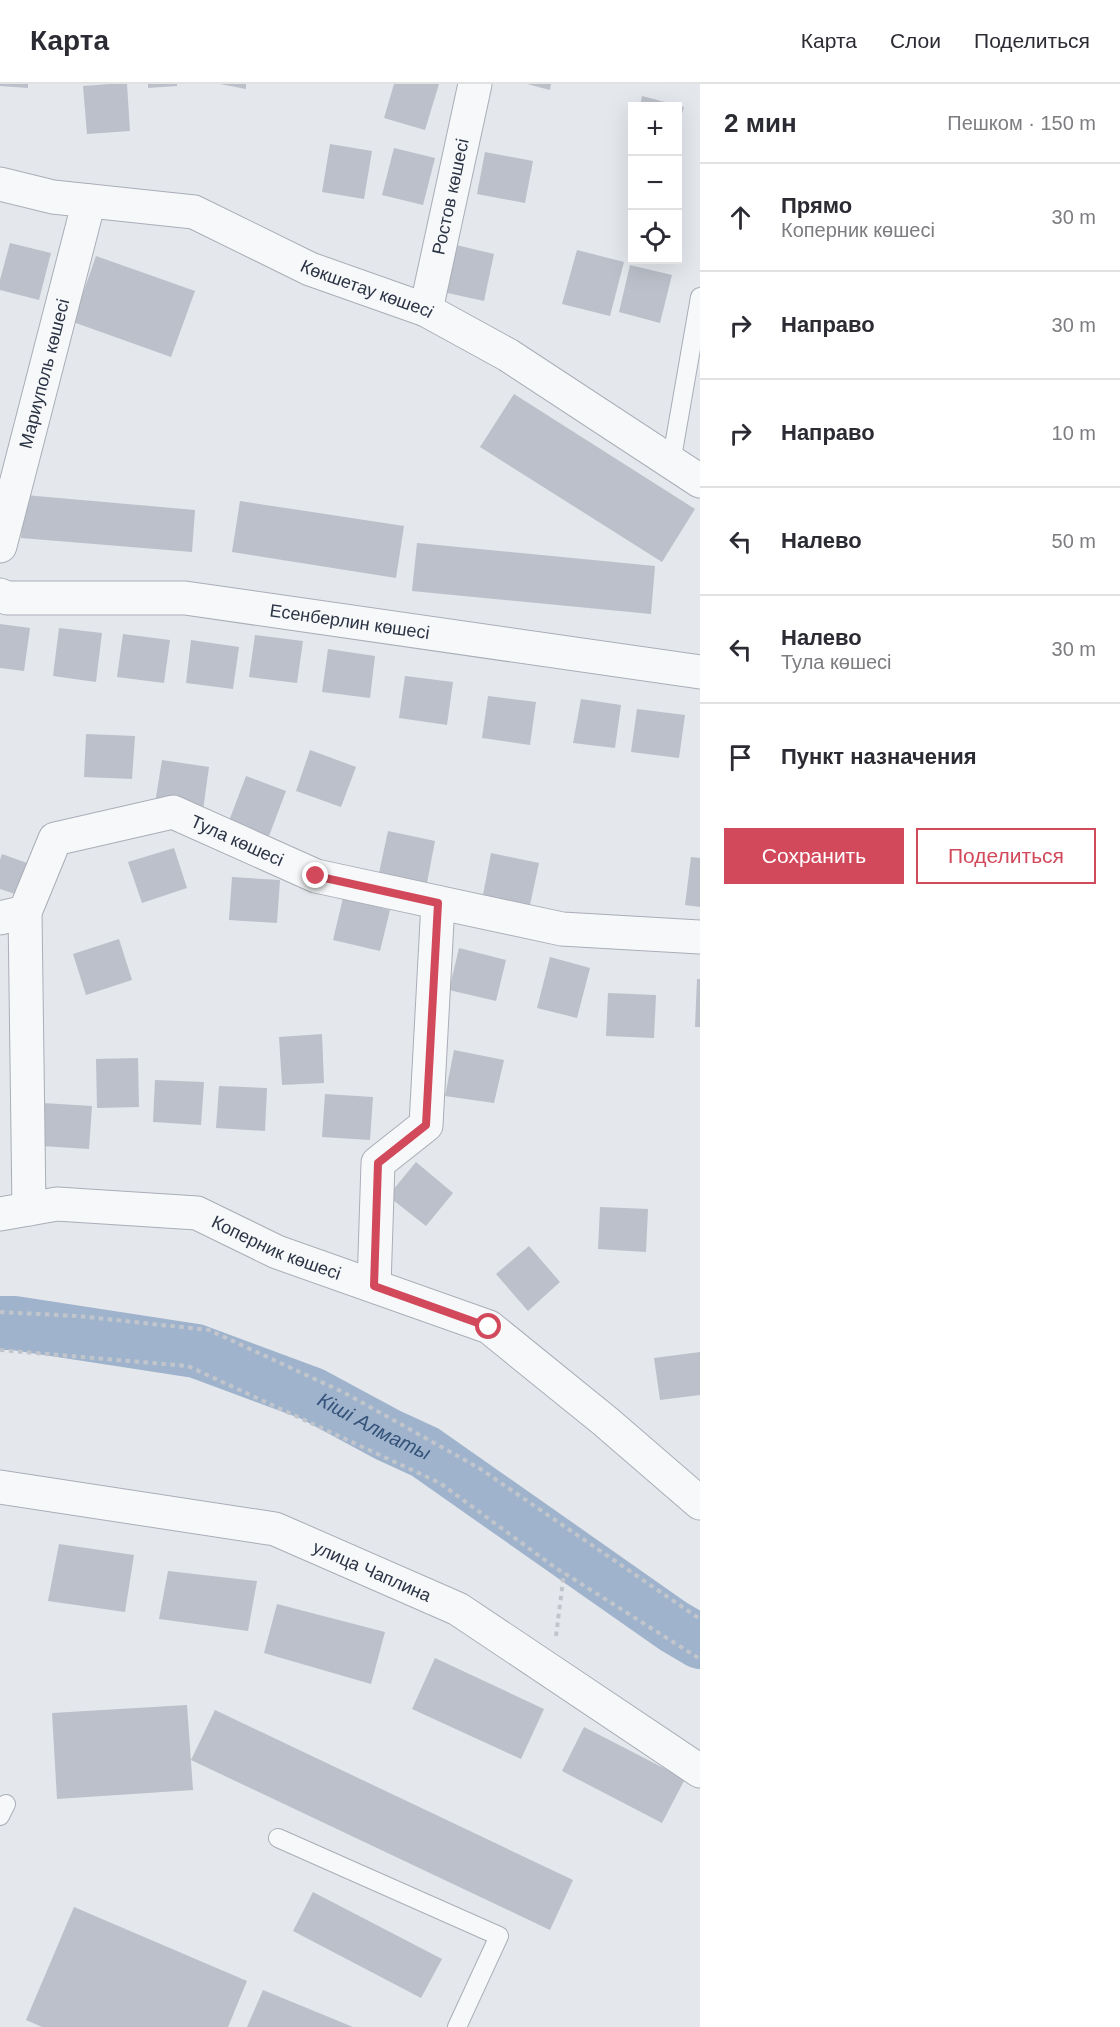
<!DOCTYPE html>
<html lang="ru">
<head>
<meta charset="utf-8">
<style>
	body { margin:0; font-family:Helvetica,sans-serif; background:#f7f7f7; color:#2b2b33 }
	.controls { position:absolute; right:18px; top:18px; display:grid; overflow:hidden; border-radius:0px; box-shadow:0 6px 24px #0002 }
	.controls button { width:54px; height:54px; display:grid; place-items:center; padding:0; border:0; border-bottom:2px solid #e1e1e2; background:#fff; color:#2b2b33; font:30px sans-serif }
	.stop { position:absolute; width:18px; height:18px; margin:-14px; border:4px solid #d1495b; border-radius:50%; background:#fff }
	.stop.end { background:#d1495b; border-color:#fff; box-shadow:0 2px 6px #0008 }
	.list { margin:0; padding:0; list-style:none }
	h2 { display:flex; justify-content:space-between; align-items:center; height:78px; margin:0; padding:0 24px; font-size:26px }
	h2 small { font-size:20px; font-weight:400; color:#7c7c81 }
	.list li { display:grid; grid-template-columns:39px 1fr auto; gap:18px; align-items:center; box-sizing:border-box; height:108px; padding:0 24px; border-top:2px solid #e1e1e2 }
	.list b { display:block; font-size:22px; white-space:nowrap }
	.list p { margin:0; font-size:20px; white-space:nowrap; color:#7c7c81 }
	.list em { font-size:20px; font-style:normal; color:#7c7c81 }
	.actions { display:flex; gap:12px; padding:18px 24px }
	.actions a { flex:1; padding:14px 0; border:2px solid #d1495b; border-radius:0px; text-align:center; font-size:21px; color:#d1495b }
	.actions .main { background:#d1495b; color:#fff }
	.icon { flex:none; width:33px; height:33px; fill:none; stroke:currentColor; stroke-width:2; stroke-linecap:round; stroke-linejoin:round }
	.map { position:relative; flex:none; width:700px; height:1943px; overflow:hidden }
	header { display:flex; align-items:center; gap:36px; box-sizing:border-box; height:84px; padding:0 30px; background:#fff; border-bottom:2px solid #e1e1e2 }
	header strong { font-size:28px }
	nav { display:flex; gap:33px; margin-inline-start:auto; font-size:21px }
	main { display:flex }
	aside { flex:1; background:#fff }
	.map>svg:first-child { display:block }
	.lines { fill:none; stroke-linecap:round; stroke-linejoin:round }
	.river { stroke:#9fb4cc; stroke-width:54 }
	.building { fill:#bbc0ca }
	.service-casing { stroke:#a9aeb7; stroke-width:20 }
	.minor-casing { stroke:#a9aeb7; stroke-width:35 }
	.path { stroke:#c2c5cb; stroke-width:4; stroke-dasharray:4.5 4.5; stroke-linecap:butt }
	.service { stroke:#f7f8fa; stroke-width:18 }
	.minor { stroke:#f7f8fa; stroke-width:33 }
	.route { stroke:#d1495b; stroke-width:8 }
	.labels { text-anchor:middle; stroke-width:4.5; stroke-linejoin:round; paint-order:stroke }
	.street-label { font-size:18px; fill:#2b3445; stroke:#f4f6f9 }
	.water-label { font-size:20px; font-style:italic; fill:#34527a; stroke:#f4f6f9 }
</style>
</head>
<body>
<header>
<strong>Карта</strong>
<nav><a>Карта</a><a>Слои</a><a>Поделиться</a></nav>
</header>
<main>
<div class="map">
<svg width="700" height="1943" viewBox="0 0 700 1943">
	<rect width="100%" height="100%" fill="#e4e7ec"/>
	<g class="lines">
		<path class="river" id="s1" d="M0,1239H14L196,1267L312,1310L388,1351L425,1368L673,1542L700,1558"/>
	</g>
	<g class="building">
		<path d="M0,0H28V4L0,2Z"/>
		<path d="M110,0H127L130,47L87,50L83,2Z"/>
		<path d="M148,0H177V2L148,4Z"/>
		<path d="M220,0H246V5Z"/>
		<path d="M394,0H439L425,46L384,34Z"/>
		<path d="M527,0H551L550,6Z"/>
		<path d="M642,12L684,23L678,44V22H640Z"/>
		<path d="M330,60L372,67L364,115L322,108Z"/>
		<path d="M394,64L435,74L423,121L382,111Z"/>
		<path d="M485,68L533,77L525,119L477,110Z"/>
		<path d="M10,159L51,169L39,216L0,206V196Z"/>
		<path d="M452,160L494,170L484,217L443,208Z"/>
		<path d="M577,166L624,178L610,232L562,220Z"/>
		<path d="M96,172L195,207L171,273L73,238Z"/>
		<path d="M630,181L672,191L660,239L619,228Z"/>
		<path d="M514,310L695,425L662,478L480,363Z"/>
		<path d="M25,411L195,426L192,468L21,454Z"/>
		<path d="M240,417L404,442L396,494L232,468Z"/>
		<path d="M417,459L655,482L651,530L412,507Z"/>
		<path d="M0,540L30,544L24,587L0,584Z"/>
		<path d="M59,544L102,549L96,598L53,592Z"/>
		<path d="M123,550L170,556L164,599L117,593Z"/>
		<path d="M255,551L303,557L297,599L249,593Z"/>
		<path d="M191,556L239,563L233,605L186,599Z"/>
		<path d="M328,565L375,572L370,614L322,608Z"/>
		<path d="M405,592L453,598L447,641L399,634Z"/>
		<path d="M488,612L536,618L530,661L482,654Z"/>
		<path d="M581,615L621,621L615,664L573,659Z"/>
		<path d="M637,625L685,631L679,674L631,668Z"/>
		<path d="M86,650L135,652L132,695L84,693Z"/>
		<path d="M310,666L356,683L341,723L296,707Z"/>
		<path d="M162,676L209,683L203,726L155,719Z"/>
		<path d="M246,692L286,707L269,752L229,737Z"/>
		<path d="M388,747L435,757L427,799L379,789Z"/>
		<path d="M174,764L187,804L142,819L128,778Z"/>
		<path d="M491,769L539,779L530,821L483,811Z"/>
		<path d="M2,770L38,783L27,814L0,805V776Z"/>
		<path d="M691,773L700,774V823L685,821Z"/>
		<path d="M232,793L280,796L277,839L229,836Z"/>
		<path d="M343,814L390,826L380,867L333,856Z"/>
		<path d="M119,855L132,896L86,911L73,870Z"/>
		<path d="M459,864L506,876L496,917L449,906Z"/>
		<path d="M550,873L590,884L577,934L537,924Z"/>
		<path d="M697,895H700V943H695Z"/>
		<path d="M608,909L656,911L654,954L606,952Z"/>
		<path d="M322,950L324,999L282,1001L279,953Z"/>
		<path d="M454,966L504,976L494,1019L445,1012Z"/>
		<path d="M138,974L139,1023L97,1024L96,975Z"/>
		<path d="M155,996L204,998L201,1041L153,1038Z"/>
		<path d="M219,1002L267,1004L265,1047L216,1044Z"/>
		<path d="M325,1010L373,1013L370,1056L322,1053Z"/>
		<path d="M43,1019L92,1022L89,1065L41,1062Z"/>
		<path d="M416,1078L453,1109L426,1142L388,1112Z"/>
		<path d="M600,1123L648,1125L646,1168L598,1165Z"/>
		<path d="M529,1162L560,1198L528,1227L496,1190Z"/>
		<path d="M700,1268V1311L660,1316L654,1274Z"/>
		<path d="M59,1460L134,1471L125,1528L48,1517Z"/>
		<path d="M168,1487L257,1497L248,1547L159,1535Z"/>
		<path d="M277,1520L385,1548L371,1600L264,1569Z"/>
		<path d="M435,1574L544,1625L521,1675L412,1625Z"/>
		<path d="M187,1621L193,1706L57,1715L52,1629Z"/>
		<path d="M215,1626L573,1796L550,1846L191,1676Z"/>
		<path d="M584,1643L685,1695L662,1739L562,1687Z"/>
		<path d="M313,1808L442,1875L421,1914L293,1847Z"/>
		<path d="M74,1823L247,1897L228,1943H42L26,1936Z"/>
		<path d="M263,1906L353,1943H247Z"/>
	</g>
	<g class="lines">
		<g class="service-casing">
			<g id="service">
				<path d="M671,379L700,213"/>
				<path d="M0,1732L6,1720"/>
				<path d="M278,1754L499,1852L457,1943"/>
			</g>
		</g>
		<g class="minor-casing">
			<g id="minor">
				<path id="s2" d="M0,100L53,113L194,128L310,185L426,226L508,271L700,397"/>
				<path id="s3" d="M426,226L475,0"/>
				<path id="s4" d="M0,462L89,117"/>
				<path id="s5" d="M0,511L7,514H185L700,588"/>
				<path d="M25,828L29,1125"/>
				<path id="s6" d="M0,834L25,828L55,755L173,728L316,792L562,845L700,853"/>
				<path id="s7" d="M0,1130L57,1120L197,1129L277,1168L489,1243L605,1337L700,1419"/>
				<path d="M374,1202L378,1079L426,1041L438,819"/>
				<path id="s8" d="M0,1403L275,1445L458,1525L700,1687"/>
			</g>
		</g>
		<g class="path">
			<path d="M0,1228L78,1232L209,1246L345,1309L479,1384L700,1535"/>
			<path d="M0,1266L188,1282L440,1399L553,1482L700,1575"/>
			<path d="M556,1552L564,1489"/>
		</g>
		<use href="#service" class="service"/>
		<use href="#minor" class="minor"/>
	</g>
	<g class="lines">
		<path class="route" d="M316,792L438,819L426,1041L378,1079L374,1202L489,1243"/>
	</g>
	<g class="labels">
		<g class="street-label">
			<text dy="6" stroke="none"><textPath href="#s3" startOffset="116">Ростов көшесі</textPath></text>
			<text dy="6" stroke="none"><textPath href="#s2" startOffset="386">Көкшетау көшесі</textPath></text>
			<text dy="6" stroke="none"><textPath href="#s4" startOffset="178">Мариуполь көшесі</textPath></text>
			<text dy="6" stroke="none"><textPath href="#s5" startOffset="352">Есенберлин көшесі</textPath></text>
			<text dy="6" stroke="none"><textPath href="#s6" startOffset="296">Тула көшесі</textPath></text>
			<text dy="6" stroke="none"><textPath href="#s7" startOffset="285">Коперник көшесі</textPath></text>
			<text dy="6" stroke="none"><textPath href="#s8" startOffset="384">улица Чаплина</textPath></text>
		</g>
		<g class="water-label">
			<text dy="7" stroke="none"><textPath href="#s1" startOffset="392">Кіші Алматы</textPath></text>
		</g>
	</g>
</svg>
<div class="controls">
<button>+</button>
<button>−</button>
<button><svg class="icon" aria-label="locate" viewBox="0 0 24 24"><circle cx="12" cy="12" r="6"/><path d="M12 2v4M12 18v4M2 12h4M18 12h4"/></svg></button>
</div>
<div class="stop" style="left:489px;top:1243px"></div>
<div class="stop end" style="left:316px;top:792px"></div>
</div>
<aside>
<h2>2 мин<small>Пешком · 150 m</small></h2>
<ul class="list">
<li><svg class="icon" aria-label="ahead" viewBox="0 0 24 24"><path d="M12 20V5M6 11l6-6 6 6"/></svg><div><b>Прямо</b><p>Коперник көшесі</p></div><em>30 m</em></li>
<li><svg class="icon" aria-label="right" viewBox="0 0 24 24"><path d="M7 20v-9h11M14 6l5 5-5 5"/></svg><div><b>Направо</b></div><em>30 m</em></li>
<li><svg class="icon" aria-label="right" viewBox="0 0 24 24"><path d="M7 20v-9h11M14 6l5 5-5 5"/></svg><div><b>Направо</b></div><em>10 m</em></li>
<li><svg class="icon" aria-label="left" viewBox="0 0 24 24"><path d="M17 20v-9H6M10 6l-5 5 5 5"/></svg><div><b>Налево</b></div><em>50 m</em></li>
<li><svg class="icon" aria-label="left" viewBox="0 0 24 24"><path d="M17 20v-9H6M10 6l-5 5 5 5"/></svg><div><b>Налево</b><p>Тула көшесі</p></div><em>30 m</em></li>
<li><svg class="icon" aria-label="arrive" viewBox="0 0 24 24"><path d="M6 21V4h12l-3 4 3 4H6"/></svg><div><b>Пункт назначения</b></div></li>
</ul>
<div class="actions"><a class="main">Сохранить</a><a>Поделиться</a></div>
</aside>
</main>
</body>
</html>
